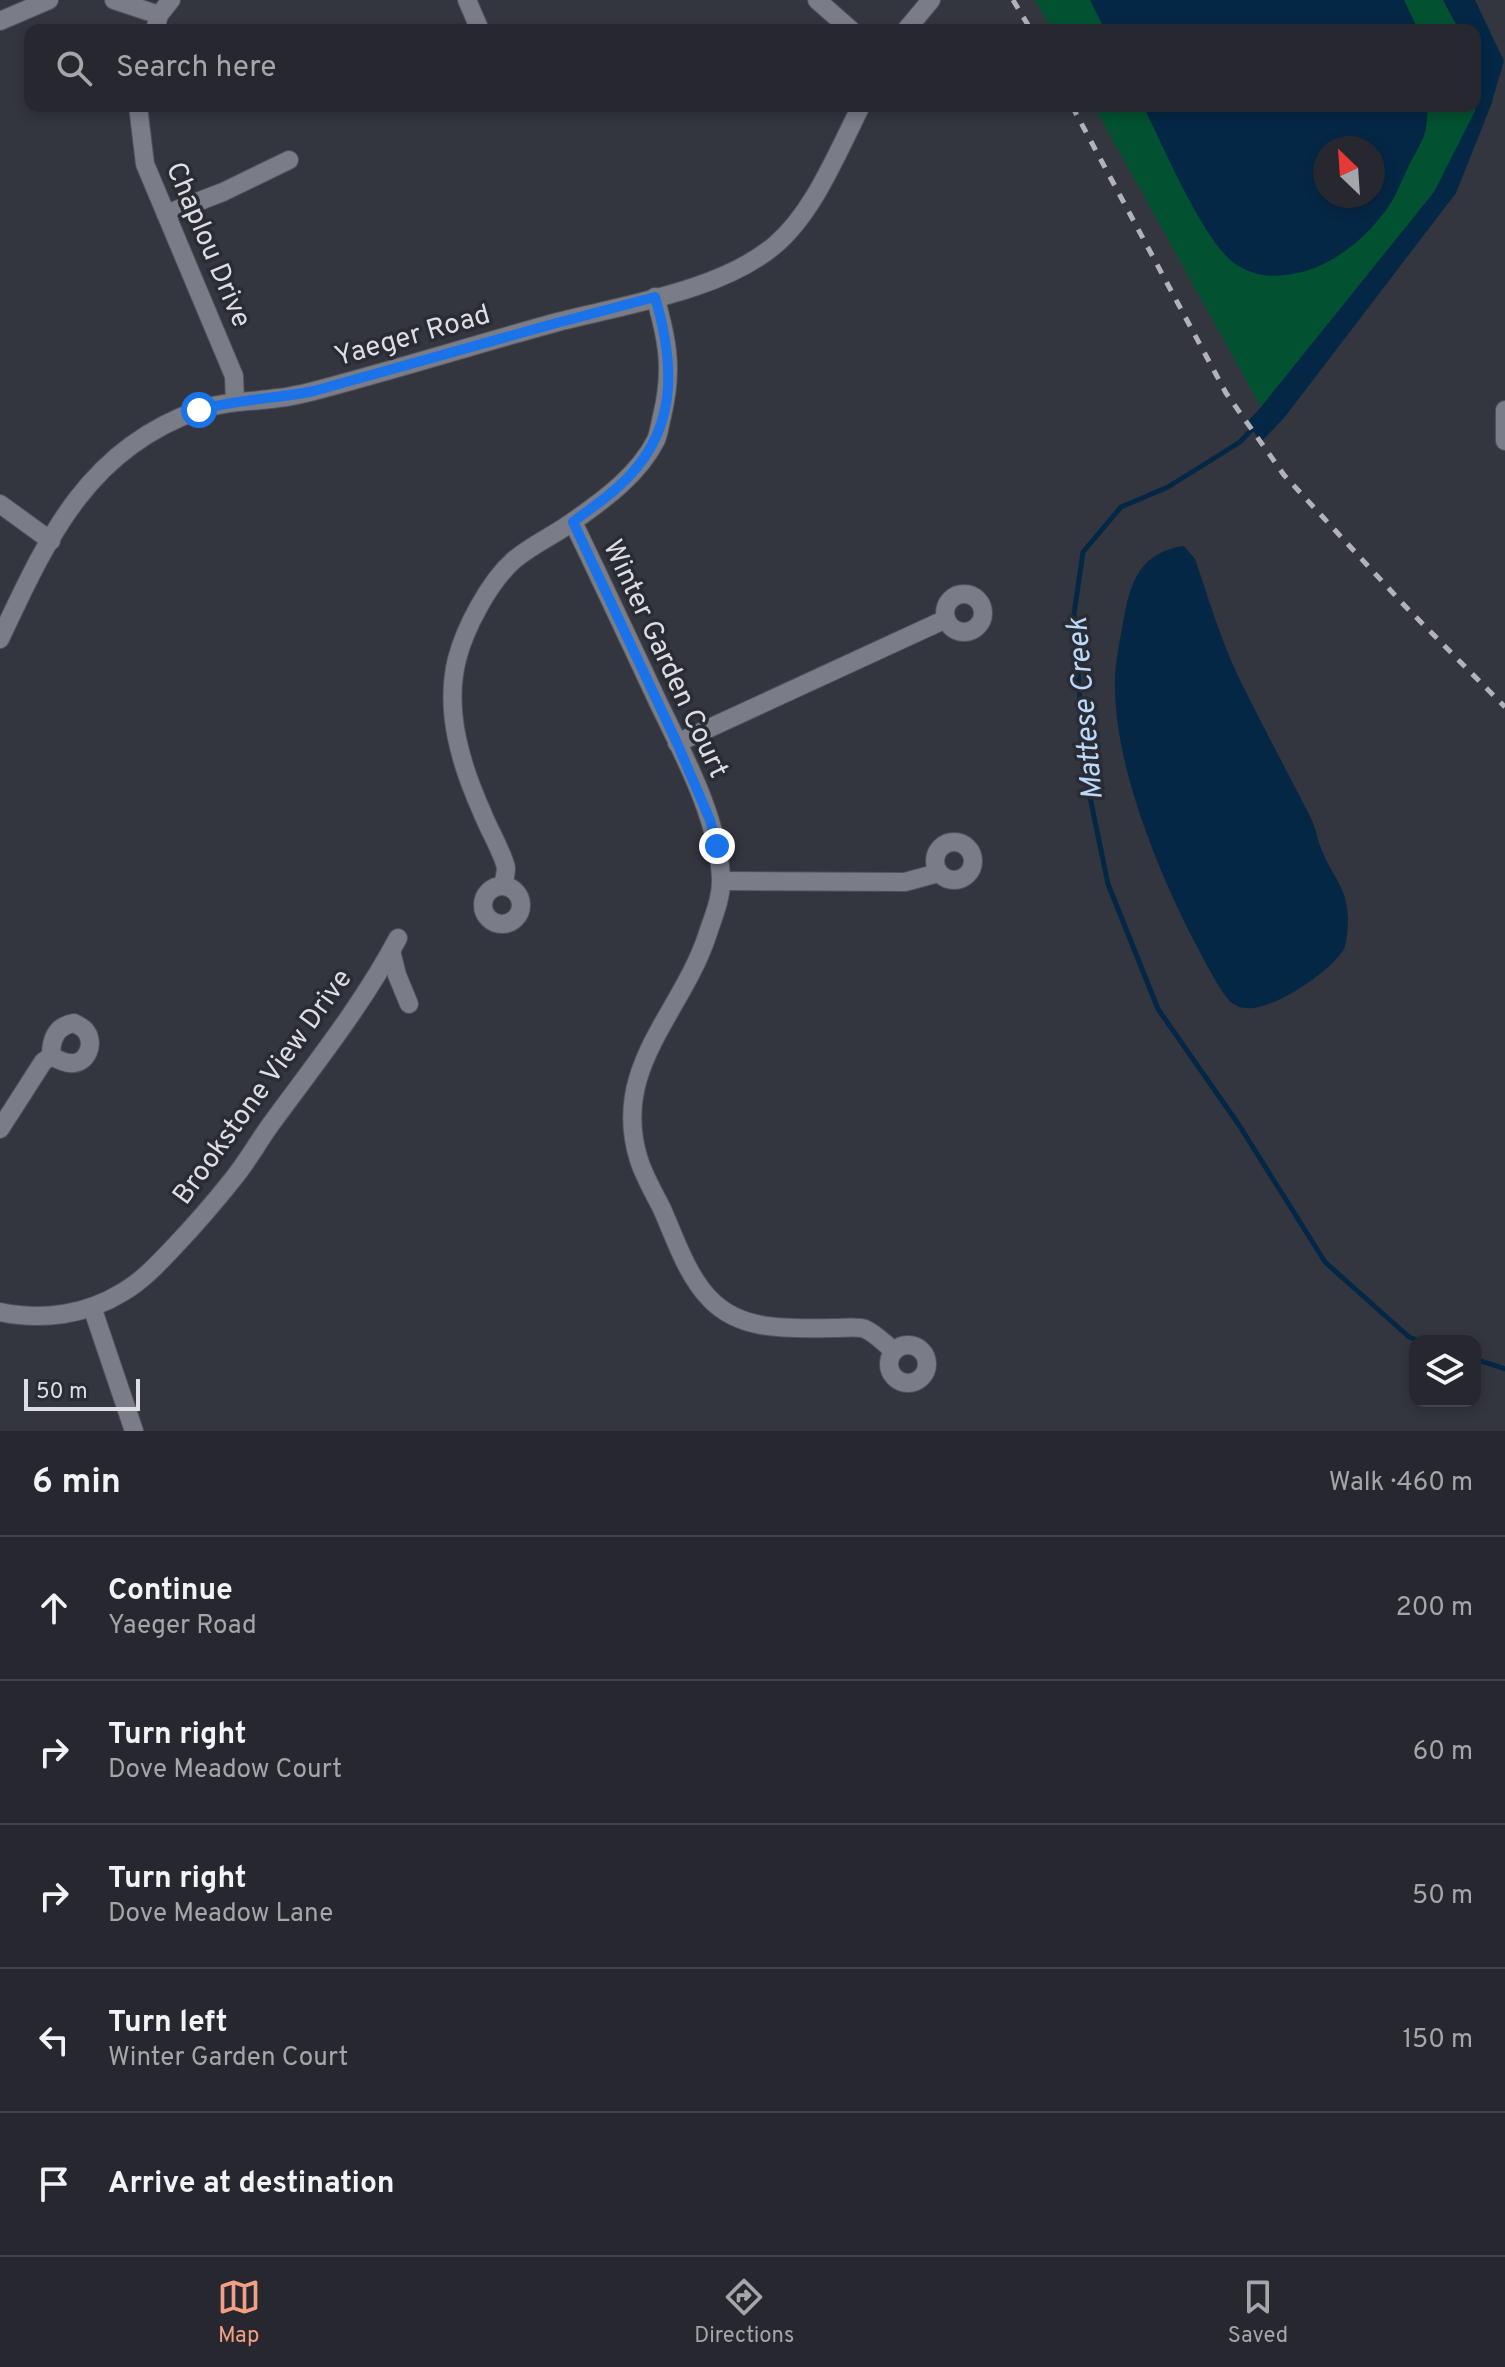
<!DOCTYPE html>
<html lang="en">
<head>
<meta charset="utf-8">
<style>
	body { margin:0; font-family:Overpass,sans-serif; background:#2f3037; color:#f1f3f6 }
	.controls { position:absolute; right:24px; bottom:24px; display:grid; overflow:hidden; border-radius:16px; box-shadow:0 4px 12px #0003 }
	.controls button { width:72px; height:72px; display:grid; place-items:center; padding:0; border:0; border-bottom:2px solid #43444b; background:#27282f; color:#f1f3f6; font:40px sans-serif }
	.compass { position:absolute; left:1313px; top:136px; width:72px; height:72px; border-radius:50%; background:#27282f; box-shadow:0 4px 12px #0003; rotate:335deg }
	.scale { position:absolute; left:24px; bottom:20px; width:116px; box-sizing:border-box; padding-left:8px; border:4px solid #dddee4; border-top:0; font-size:22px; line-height:28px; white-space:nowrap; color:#dddee4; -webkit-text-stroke:6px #2a2c34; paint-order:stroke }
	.stop { position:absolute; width:24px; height:24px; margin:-18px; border:6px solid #1a73e8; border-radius:50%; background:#fff }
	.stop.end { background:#1a73e8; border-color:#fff; box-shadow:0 2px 8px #0008 }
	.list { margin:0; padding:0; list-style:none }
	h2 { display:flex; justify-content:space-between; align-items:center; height:104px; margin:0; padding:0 32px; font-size:34px }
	h2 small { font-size:26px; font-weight:400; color:#a4a6aa }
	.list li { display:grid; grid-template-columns:52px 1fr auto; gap:24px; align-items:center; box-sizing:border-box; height:144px; padding:0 32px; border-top:2px solid #43444b }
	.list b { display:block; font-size:30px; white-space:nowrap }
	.list p { margin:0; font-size:26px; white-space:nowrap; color:#a4a6aa }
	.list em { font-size:26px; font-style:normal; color:#a4a6aa }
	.icon { flex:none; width:44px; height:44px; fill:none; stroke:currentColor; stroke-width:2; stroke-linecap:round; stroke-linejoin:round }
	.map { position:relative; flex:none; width:1505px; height:1431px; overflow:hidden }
	.search { position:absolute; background:#27282f; box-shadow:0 4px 12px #0003; left:24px; right:24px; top:24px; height:88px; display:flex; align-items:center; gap:20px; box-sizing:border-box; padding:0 28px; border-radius:16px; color:#a4a6aa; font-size:30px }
	.sheet { height:824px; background:#27282f }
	nav { display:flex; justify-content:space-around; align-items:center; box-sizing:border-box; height:112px; border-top:2px solid #43444b; background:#27282f; font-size:22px; color:#a4a6aa }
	nav a { display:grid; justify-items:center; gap:4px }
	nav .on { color:#f39f83 }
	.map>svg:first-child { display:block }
	.green { fill:#025231; fill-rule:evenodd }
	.water { fill:#052746; fill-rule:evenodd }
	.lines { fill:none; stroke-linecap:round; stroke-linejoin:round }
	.stream { stroke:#052746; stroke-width:5 }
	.minor-casing { stroke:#51535a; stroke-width:20 }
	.minor { stroke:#7a7d88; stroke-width:18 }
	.rail { stroke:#b2b3ba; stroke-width:5; stroke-dasharray:10 10; stroke-linecap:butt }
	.route { stroke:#1a73e8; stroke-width:10 }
	.labels { text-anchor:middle; stroke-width:7; stroke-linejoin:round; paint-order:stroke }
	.street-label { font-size:28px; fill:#dddee4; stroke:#2a2c34 }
	.water-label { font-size:30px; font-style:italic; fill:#bad9fc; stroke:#2a2c34 }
</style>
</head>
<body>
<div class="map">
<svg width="1505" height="1431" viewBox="0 0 1505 1431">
	<rect width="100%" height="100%" fill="#34363f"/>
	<g class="green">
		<path d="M1035,0H1443L1459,30H1052Z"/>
		<path d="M1094,106H1475L1483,112L1434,192L1261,407ZM1325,148H1373V196H1325Z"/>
	</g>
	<g class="water">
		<path d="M1090,0H1404L1418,30H1105Z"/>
		<path d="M1443,0H1475L1504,61L1491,105L1456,193L1284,418L1261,442L1247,422L1261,407L1434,192L1475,111V30H1459Z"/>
		<path d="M1143,106H1428C1427,116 1427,127 1424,136C1420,145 1415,154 1410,163C1405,174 1400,185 1395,196C1374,233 1333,268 1292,274C1270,278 1253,276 1234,263C1202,239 1163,145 1143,106ZM1373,148V196H1325V148Z"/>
		<path d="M1184,546L1195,559C1209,599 1221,641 1239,678C1262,725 1287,771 1311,818C1316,829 1318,842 1323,853C1334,879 1347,887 1348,919C1348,927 1347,942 1344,949C1331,971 1280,1005 1254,1008C1246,1009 1239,1008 1232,1003C1222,996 1201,954 1194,941C1158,871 1116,769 1115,689C1114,665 1120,641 1124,617C1131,579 1142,552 1184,546Z"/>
	</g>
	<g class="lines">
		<g class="stream">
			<path d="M1255,426L1240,442L1168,487L1121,507L1083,552L1074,614L1085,773L1108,884L1158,1009L1239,1125L1325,1262L1409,1337L1420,1341"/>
			<path d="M1475,1359L1505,1369"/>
		</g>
		<g class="minor-casing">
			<g id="minor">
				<path d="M114,0L159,15"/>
				<path d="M467,0L480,30"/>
				<path d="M817,0L851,30"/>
				<path d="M0,21L49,0"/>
				<path d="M155,30L159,15L171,0"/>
				<path d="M906,30L931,0"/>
				<path d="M138,106L145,164L234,376L235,402"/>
				<path d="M166,214L223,192L289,160"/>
				<path d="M1505,410V441"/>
				<path d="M0,504L51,541"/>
				<path d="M573,522C602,582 630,642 658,702C684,756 718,818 721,878C722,898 713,917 707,936C681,1014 610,1069 639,1160C644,1176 654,1193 662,1209C675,1238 687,1276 710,1299C742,1333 793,1328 835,1328C844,1328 858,1326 865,1329C875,1333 886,1345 894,1351"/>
				<circle cx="964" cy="613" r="19"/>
				<path d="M0,639C47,539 87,449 199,410C224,401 252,402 278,398C290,397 302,394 314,391C394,370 474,345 554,323C623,305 721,291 775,245C814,212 838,151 861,106"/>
				<path d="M677,743L946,619"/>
				<circle cx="954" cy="861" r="19"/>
				<path d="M721,881L905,882L938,873"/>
				<path d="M503,886C504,881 506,873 506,868C504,855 487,826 482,812C461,765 444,711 457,659C465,628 489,582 514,560C533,544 555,535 575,520C605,499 639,474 656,440C659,433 660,424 662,416C673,371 668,341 655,297"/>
				<circle cx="502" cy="905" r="19"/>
				<path d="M391,951L397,975L409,1004"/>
				<path d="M0,1129L43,1062L51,1056C51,1039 56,1026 74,1023C76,1024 83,1028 85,1030C96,1043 87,1065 70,1063C64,1063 57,1059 51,1056"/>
				<path d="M92,1307L134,1431"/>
				<path d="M0,1312C42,1321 86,1315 123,1292C142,1281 158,1264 173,1248C194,1226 214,1203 233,1179C247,1162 258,1142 271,1124C315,1064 363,1004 398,938"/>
				<circle cx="908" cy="1364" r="19"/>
			</g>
		</g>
		<use href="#minor" class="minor"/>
		<g class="rail">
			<path d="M1013,0L1031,30"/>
			<path d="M1072,106L1226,393L1284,475L1405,606L1505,707"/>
		</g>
	</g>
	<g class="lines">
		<path class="route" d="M199,410C236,399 276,399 314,391L553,324L655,297C676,368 678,434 618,487C604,500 588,510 573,522L677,743L710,820L717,846"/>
	</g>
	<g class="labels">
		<g class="street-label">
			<text transform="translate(210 244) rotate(67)" y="10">Chaplou Drive</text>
			<text transform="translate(412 334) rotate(-16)" y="10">Yaeger Road</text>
			<text transform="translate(667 658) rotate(65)" y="10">Winter Garden Court</text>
			<text transform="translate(261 1086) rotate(-54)" y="10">Brookstone View Drive</text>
		</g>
		<g class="water-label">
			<text transform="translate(1084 709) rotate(-95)" y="10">Mattese Creek</text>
		</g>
	</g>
</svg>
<div class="controls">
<button><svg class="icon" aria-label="layers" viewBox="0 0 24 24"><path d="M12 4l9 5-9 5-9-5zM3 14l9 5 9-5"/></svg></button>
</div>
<svg class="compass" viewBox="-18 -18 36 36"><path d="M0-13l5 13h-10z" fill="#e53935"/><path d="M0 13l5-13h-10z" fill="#a4a6aa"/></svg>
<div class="scale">50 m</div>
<div class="stop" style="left:199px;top:410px"></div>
<div class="stop end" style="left:717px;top:846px"></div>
<div class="search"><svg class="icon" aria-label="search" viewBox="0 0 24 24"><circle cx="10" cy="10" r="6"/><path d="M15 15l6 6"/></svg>Search here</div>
</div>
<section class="sheet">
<h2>6 min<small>Walk · 460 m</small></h2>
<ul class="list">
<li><svg class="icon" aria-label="ahead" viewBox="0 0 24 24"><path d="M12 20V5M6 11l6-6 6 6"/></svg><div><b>Continue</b><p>Yaeger Road</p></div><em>200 m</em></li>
<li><svg class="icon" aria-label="right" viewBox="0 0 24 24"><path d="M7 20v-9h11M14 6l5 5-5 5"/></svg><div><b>Turn right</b><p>Dove Meadow Court</p></div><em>60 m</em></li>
<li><svg class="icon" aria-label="right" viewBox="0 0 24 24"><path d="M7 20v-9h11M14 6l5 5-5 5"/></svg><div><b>Turn right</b><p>Dove Meadow Lane</p></div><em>50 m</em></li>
<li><svg class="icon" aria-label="left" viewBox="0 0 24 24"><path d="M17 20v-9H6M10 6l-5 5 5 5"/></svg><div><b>Turn left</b><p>Winter Garden Court</p></div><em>150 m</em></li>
<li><svg class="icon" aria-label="arrive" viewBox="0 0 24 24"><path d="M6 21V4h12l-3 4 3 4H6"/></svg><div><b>Arrive at destination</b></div></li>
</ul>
</section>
<nav>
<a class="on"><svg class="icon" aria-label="map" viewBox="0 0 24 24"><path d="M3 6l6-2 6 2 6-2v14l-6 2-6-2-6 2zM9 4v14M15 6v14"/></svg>Map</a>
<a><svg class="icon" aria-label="directions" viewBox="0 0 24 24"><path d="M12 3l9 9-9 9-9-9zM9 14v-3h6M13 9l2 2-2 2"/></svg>Directions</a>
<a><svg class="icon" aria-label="saved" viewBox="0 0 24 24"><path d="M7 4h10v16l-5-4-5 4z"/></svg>Saved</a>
</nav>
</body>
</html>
